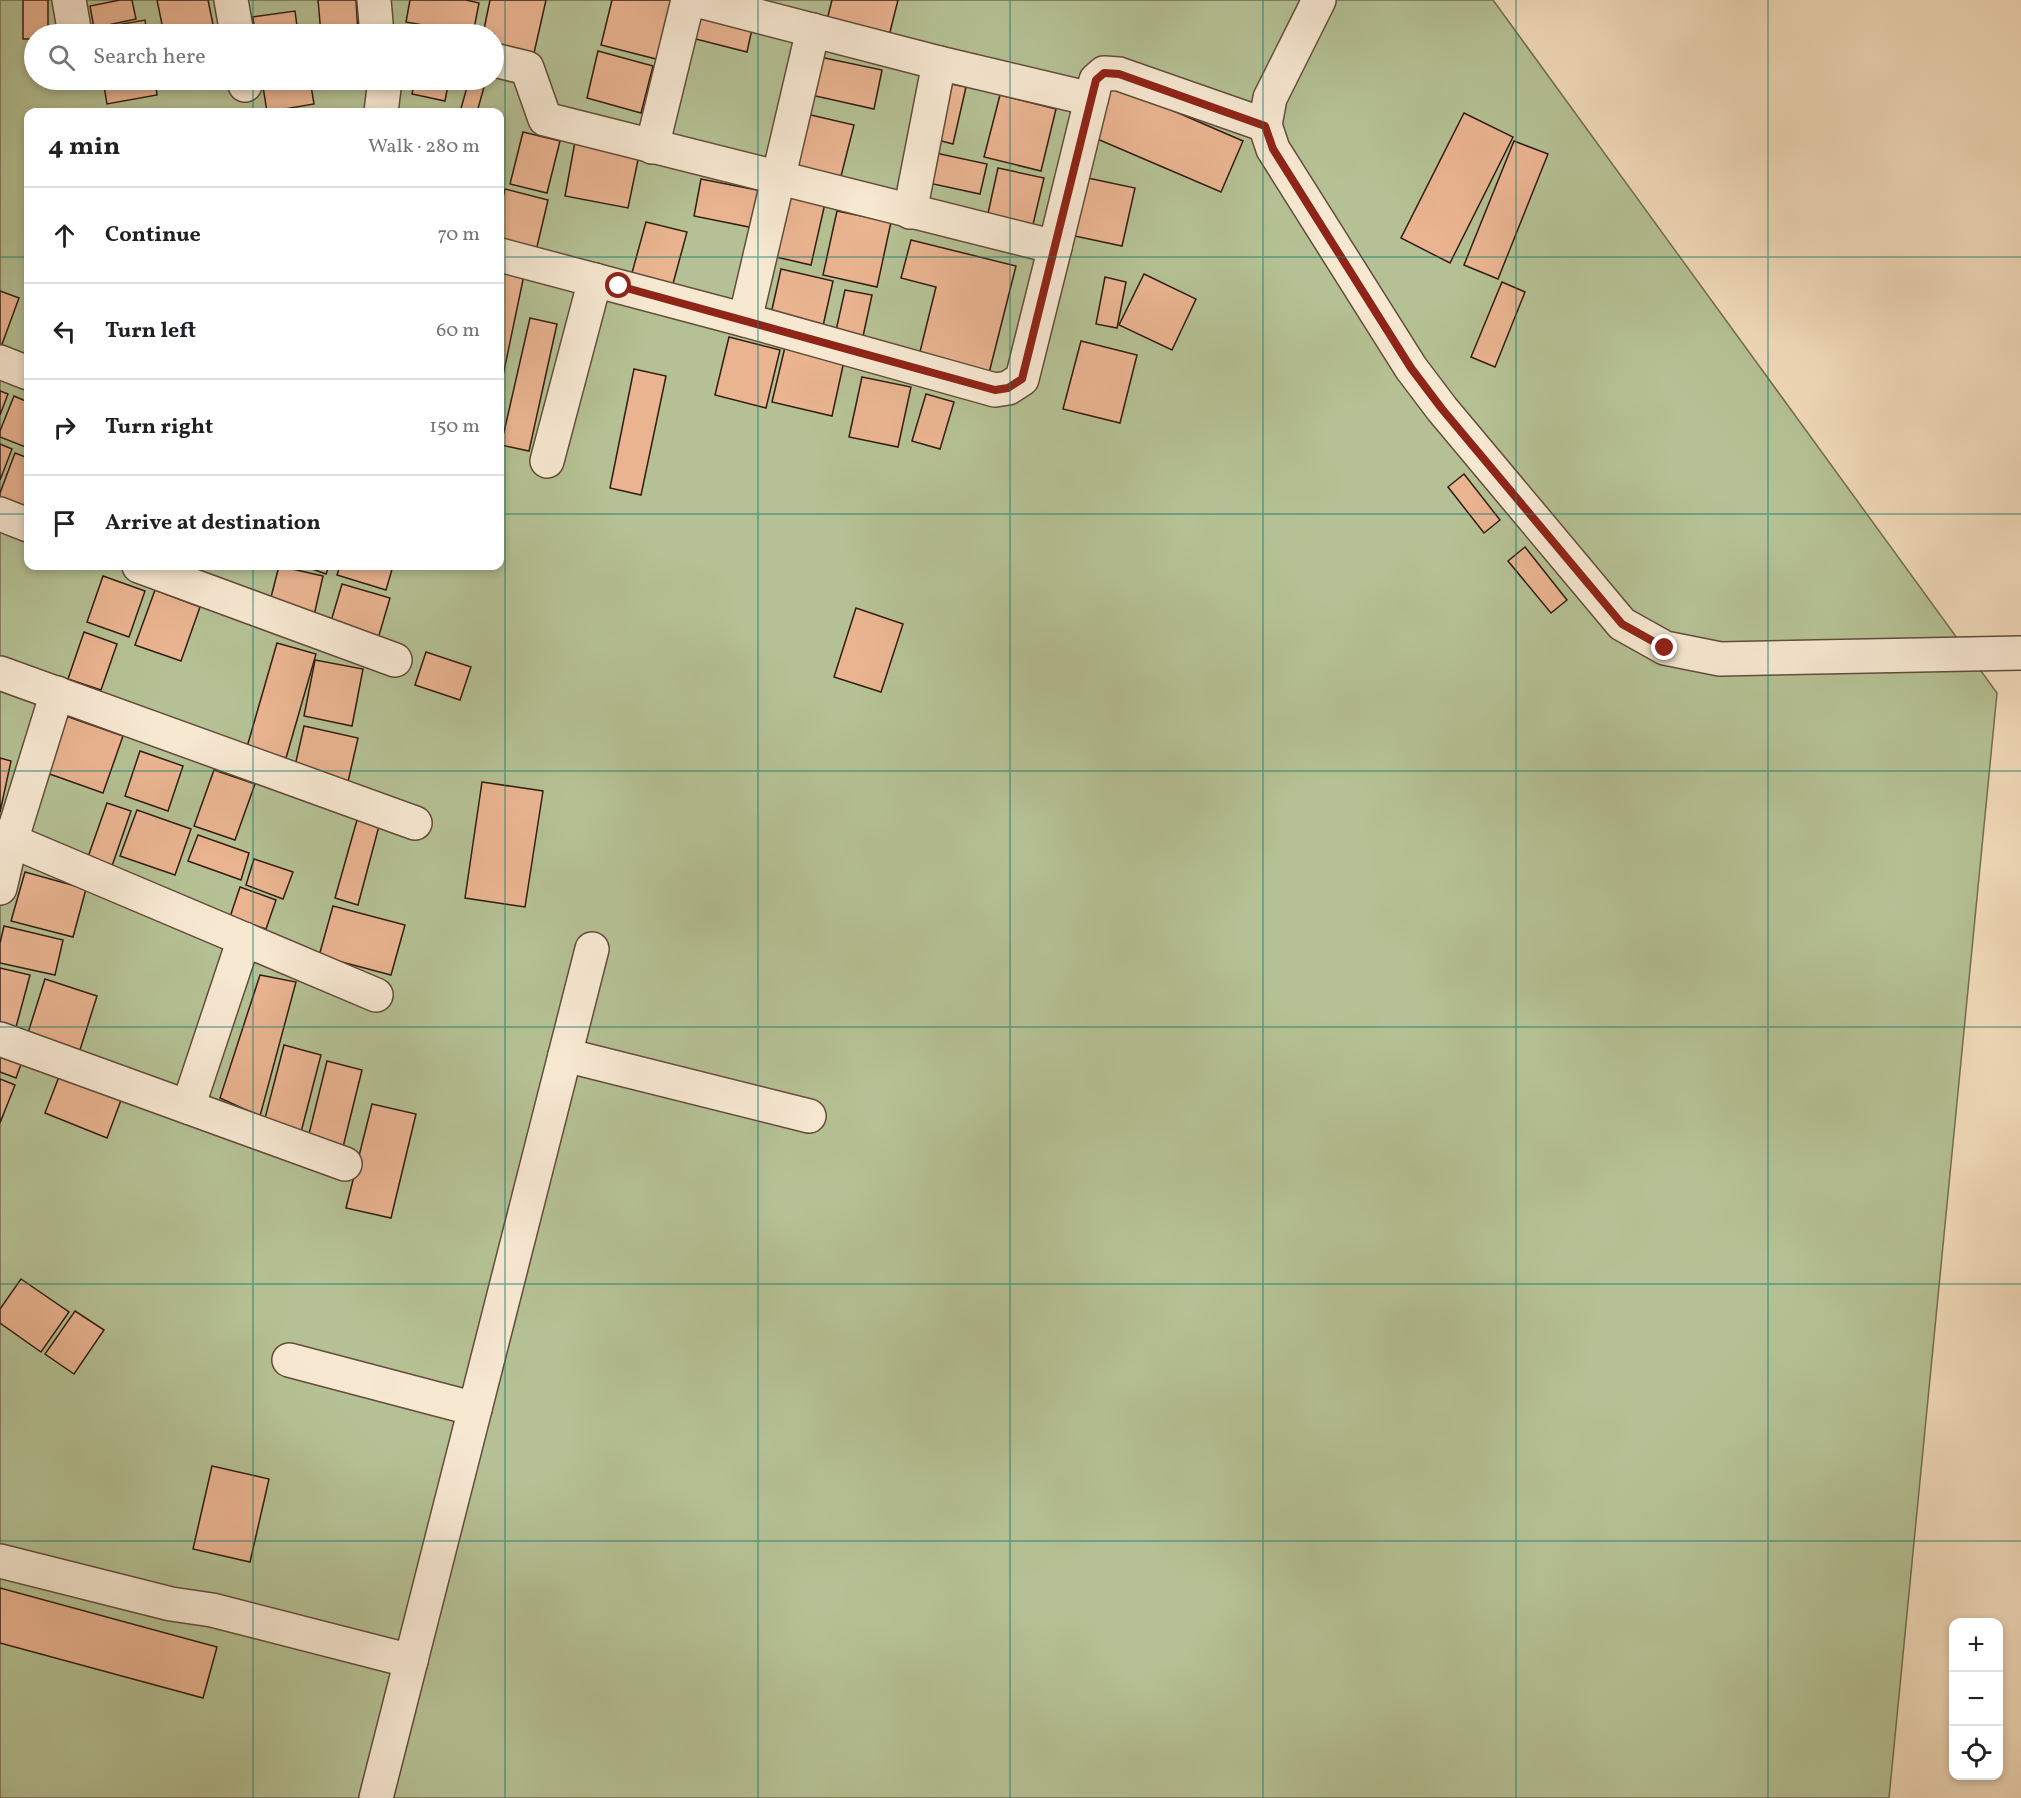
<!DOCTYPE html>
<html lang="en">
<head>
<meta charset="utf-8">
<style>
	body { margin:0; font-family:Vollkorn,serif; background:#f2f2f2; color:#202124 }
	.controls { position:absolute; right:18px; bottom:18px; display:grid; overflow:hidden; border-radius:12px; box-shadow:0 3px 9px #0003 }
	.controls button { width:54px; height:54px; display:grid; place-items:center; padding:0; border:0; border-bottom:2px solid #e0e0e0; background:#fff; color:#202124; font:30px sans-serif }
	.stop { position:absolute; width:18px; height:18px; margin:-14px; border:4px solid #8f2418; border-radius:50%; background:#fff }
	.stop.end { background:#8f2418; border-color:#fff; box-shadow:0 2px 6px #0008 }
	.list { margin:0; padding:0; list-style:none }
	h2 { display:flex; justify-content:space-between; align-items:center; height:78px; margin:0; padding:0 24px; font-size:26px }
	h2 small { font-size:20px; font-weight:400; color:#757577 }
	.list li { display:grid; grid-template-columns:39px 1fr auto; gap:18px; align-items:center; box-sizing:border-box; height:96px; padding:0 24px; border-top:2px solid #e0e0e0 }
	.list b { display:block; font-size:22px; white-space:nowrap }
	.list em { font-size:20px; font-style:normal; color:#757577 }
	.icon { flex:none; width:33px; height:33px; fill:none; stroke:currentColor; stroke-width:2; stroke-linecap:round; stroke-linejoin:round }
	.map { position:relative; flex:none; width:2021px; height:1798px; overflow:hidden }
	.search { position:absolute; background:#fff; box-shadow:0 3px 9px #0003; left:24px; top:24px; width:480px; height:66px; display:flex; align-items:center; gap:15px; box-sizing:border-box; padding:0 21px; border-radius:33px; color:#757577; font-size:22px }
	.panel { position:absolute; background:#fff; box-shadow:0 3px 9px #0003; left:24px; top:108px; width:480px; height:462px; border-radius:12px }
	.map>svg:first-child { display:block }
	.green { fill:#b5c194; stroke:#746e52; stroke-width:1.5; fill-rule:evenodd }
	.building { fill:#eab491; stroke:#331c10; stroke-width:1.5 }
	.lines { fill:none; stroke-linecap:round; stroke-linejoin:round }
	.minor-casing { stroke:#634c3a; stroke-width:36 }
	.minor { stroke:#f7e8d2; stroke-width:33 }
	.route { stroke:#8f2418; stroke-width:8 }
	.grid { fill:none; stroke:#0f766e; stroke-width:1.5; stroke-opacity:0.55 }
</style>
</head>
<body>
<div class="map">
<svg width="2021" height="1798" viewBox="0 0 2021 1798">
	<rect width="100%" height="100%" fill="#f2dbba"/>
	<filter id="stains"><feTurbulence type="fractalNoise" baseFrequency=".00333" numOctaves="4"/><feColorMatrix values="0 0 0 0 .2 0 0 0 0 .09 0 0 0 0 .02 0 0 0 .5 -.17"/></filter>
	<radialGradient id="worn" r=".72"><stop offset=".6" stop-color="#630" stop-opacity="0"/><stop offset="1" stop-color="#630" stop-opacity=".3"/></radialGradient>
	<path class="green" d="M0,0H1493L1997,693L1889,1798H0ZM34,34H494V80H34ZM28,112H500V566H28Z"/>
	<g class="building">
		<path d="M23,0H48V34H34V39H23Z"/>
		<path d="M120,0H132L136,19L94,28L90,6Z"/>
		<path d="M157,0H208L215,34H164Z"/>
		<path d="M318,0H356L358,34H321Z"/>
		<path d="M410,0H466L479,3L473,34L406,22Z"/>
		<path d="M490,0H546L534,53L494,44V34H483Z"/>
		<path d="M612,0H672L660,60L601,45Z"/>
		<path d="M832,0H898L889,36L827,20Z"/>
		<path d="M295,11L298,34H255L253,17Z"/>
		<path d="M690,13L752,29L747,52L684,36Z"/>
		<path d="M145,20L147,34H95L94,29Z"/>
		<path d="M598,51L653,66L641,113L587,98Z"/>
		<path d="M820,57L882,70L874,109L811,95Z"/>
		<path d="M103,80H155L157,95L107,104Z"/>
		<path d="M262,80H310L314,104L267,112Z"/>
		<path d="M415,80H449L445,101L412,94Z"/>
		<path d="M469,80H486L477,112H460Z"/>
		<path d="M946,83L966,87L953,144L934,139Z"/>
		<path d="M1109,83L1243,141L1221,192L1088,135Z"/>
		<path d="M1000,95L1056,109L1041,171L984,157Z"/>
		<path d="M798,112L854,125L839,184L784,171Z"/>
		<path d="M1464,113L1513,137L1450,263L1401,238Z"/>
		<path d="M523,132L560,141L547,193L510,184Z"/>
		<path d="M1514,141L1548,154L1498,279L1464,265Z"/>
		<path d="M575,142L639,155L628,208L565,196Z"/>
		<path d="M931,152L987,164L980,194L924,182Z"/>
		<path d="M998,168L1044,178L1030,237L985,227Z"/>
		<path d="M1083,177L1135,188L1122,246L1070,235Z"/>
		<path d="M701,179L762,191L754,228L694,216Z"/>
		<path d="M778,188L826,199L811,265L763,254Z"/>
		<path d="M505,189L548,200L536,251L500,242V210Z"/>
		<path d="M837,211L891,222L877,287L823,275Z"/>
		<path d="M646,222L687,232L671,291L630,280Z"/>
		<path d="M911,240L1016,266L987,381L917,364L936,287L901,278Z"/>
		<path d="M500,269L524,275L500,390Z"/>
		<path d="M781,269L833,281L821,335L769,323Z"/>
		<path d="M1144,274L1196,299L1172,350L1119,325Z"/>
		<path d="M1105,277L1126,282L1117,328L1096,324Z"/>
		<path d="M1502,282L1525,292L1495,367L1471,357Z"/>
		<path d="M845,290L872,295L860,350L833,344Z"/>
		<path d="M0,291L19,298L1,347H0Z"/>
		<path d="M530,318L557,324L529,451L501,445Z"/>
		<path d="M729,337L780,350L766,408L715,395Z"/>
		<path d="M1081,341L1137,355L1120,423L1063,409Z"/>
		<path d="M785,347L844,361L832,416L772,402Z"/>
		<path d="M634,369L666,376L641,495L610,488Z"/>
		<path d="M862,377L911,387L898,447L849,437Z"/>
		<path d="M0,391L8,394L0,415Z"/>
		<path d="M926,394L954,402L940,449L912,441Z"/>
		<path d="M14,396L28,402V448L0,437V431Z"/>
		<path d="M0,444L12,449L0,480Z"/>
		<path d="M15,453L28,458V521L0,511V493Z"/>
		<path d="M1464,474L1500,520L1484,533L1448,487Z"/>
		<path d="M1525,547L1567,600L1551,613L1508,561Z"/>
		<path d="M279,566L323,576L313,620L268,609Z"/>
		<path d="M304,566H329L326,574Z"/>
		<path d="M340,566H393L386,590L337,575Z"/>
		<path d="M103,576L145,591L129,637L87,622Z"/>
		<path d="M342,584L390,598L377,642L329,628Z"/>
		<path d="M155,590L200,607L181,661L135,645Z"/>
		<path d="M856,608L903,624L881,692L834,677Z"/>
		<path d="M84,632L117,644L101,690L68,679Z"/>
		<path d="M277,643L316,654L286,758L247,747Z"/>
		<path d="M426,652L471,667L460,700L415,685Z"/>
		<path d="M315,660L363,669L352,726L304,716Z"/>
		<path d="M63,715L123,736L103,793L44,772Z"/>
		<path d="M304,726L358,738L347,786L293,775Z"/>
		<path d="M140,751L183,766L168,811L125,796Z"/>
		<path d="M0,758L11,761L0,812Z"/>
		<path d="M214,770L255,784L235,840L194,826Z"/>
		<path d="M482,782L543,791L525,907L465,898Z"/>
		<path d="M107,803L131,811L112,866L88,857Z"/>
		<path d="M137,810L191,829L175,875L120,856Z"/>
		<path d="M357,820L379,826L358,905L335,898Z"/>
		<path d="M198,835L249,853L241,880L188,861Z"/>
		<path d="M254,859L293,872L283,899L246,885Z"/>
		<path d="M25,872L86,889L73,937L11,921Z"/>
		<path d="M240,887L276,900L266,929L230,917Z"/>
		<path d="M333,906L405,925L391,975L319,956Z"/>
		<path d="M4,926L63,940L55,975L0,963V943Z"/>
		<path d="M0,968L30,975L16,1027L0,1023Z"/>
		<path d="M260,975L296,982L260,1116L220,1098Z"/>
		<path d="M45,979L97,996L79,1053L27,1036Z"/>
		<path d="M284,1045L321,1055L300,1136L263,1126Z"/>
		<path d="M0,1047L24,1056L16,1078L0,1072Z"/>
		<path d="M327,1061L362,1070L342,1151L307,1142Z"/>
		<path d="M62,1069L124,1092L107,1138L45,1113Z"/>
		<path d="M0,1079L15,1085L0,1123Z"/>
		<path d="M372,1104L416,1114L391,1218L346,1208Z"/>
		<path d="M21,1279L69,1312L41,1352L0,1323V1309Z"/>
		<path d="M75,1311L104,1330L74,1374L45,1354Z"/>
		<path d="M212,1466L269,1479L250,1562L193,1549Z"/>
		<path d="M0,1588L217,1647L203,1698L0,1643Z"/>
	</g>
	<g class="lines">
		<g class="minor-casing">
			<g id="minor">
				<path d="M69,0L75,34"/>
				<path d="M231,0L237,34"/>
				<path d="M374,0L377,34"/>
				<path d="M696,0L939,63L1091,99"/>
				<path d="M1319,0L1270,98L1265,125L1273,149L1411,368L1442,409L1622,624L1665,648L1720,659L2021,653"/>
				<path d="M813,30L745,320L995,390L1008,388L1022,379L1055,247"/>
				<path d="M494,60L527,68L545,119L1055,247L1096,80L1104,73L1119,74L1265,125"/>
				<path d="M244,80L245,85"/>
				<path d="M381,112L385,80"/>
				<path d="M652,147L688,0"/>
				<path d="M910,212L939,63"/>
				<path d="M500,255L745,320"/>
				<path d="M0,362L28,373"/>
				<path d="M547,461L595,280"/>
				<path d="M0,514L28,525"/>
				<path d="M139,566L395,660"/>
				<path d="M0,673L415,823"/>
				<path d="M0,836L376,995"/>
				<path d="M0,888L11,841L57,693"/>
				<path d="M0,1039L345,1164"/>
				<path d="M565,1055L809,1116"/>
				<path d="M188,1107L244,939"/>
				<path d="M289,1360L475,1409"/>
				<path d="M0,1561L171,1604L212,1610L411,1661"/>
				<path d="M376,1798L592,949"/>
			</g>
		</g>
		<use href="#minor" class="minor"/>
	</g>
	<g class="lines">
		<path class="route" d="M619,286L995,390L1008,388L1022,379L1096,80L1104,73L1119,74L1265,126L1273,149L1411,368L1442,409L1622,624L1665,648"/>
	</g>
	<path class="grid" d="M253,0V34M505,0V1798M758,0V1798M1010,0V1798M1263,0V1798M1516,0V1798M1768,0V1798M253,80V112M0,257H28M500,257H2021M0,514H28M500,514H2021M253,566V1798M0,771H2021M0,1027H2021M0,1284H2021M0,1541H2021"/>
	<rect width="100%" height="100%" filter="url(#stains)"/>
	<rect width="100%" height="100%" fill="url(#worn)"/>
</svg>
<div class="controls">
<button>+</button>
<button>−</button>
<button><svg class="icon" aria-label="locate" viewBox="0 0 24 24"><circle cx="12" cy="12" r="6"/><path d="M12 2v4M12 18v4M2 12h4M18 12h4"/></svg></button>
</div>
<div class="stop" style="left:619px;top:286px"></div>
<div class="stop end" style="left:1665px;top:648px"></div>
<div class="search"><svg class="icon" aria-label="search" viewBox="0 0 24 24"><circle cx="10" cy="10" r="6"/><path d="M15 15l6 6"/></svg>Search here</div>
<section class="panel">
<h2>4 min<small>Walk · 280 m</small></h2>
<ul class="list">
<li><svg class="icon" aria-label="ahead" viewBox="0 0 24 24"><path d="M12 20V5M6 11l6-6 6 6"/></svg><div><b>Continue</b></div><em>70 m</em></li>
<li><svg class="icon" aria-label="left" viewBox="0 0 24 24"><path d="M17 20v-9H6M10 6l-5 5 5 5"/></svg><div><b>Turn left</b></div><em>60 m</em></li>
<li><svg class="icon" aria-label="right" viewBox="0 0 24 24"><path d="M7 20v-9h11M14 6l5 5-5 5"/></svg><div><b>Turn right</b></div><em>150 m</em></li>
<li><svg class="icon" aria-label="arrive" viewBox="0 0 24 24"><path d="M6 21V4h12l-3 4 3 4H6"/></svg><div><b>Arrive at destination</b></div></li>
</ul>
</section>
</div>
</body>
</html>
